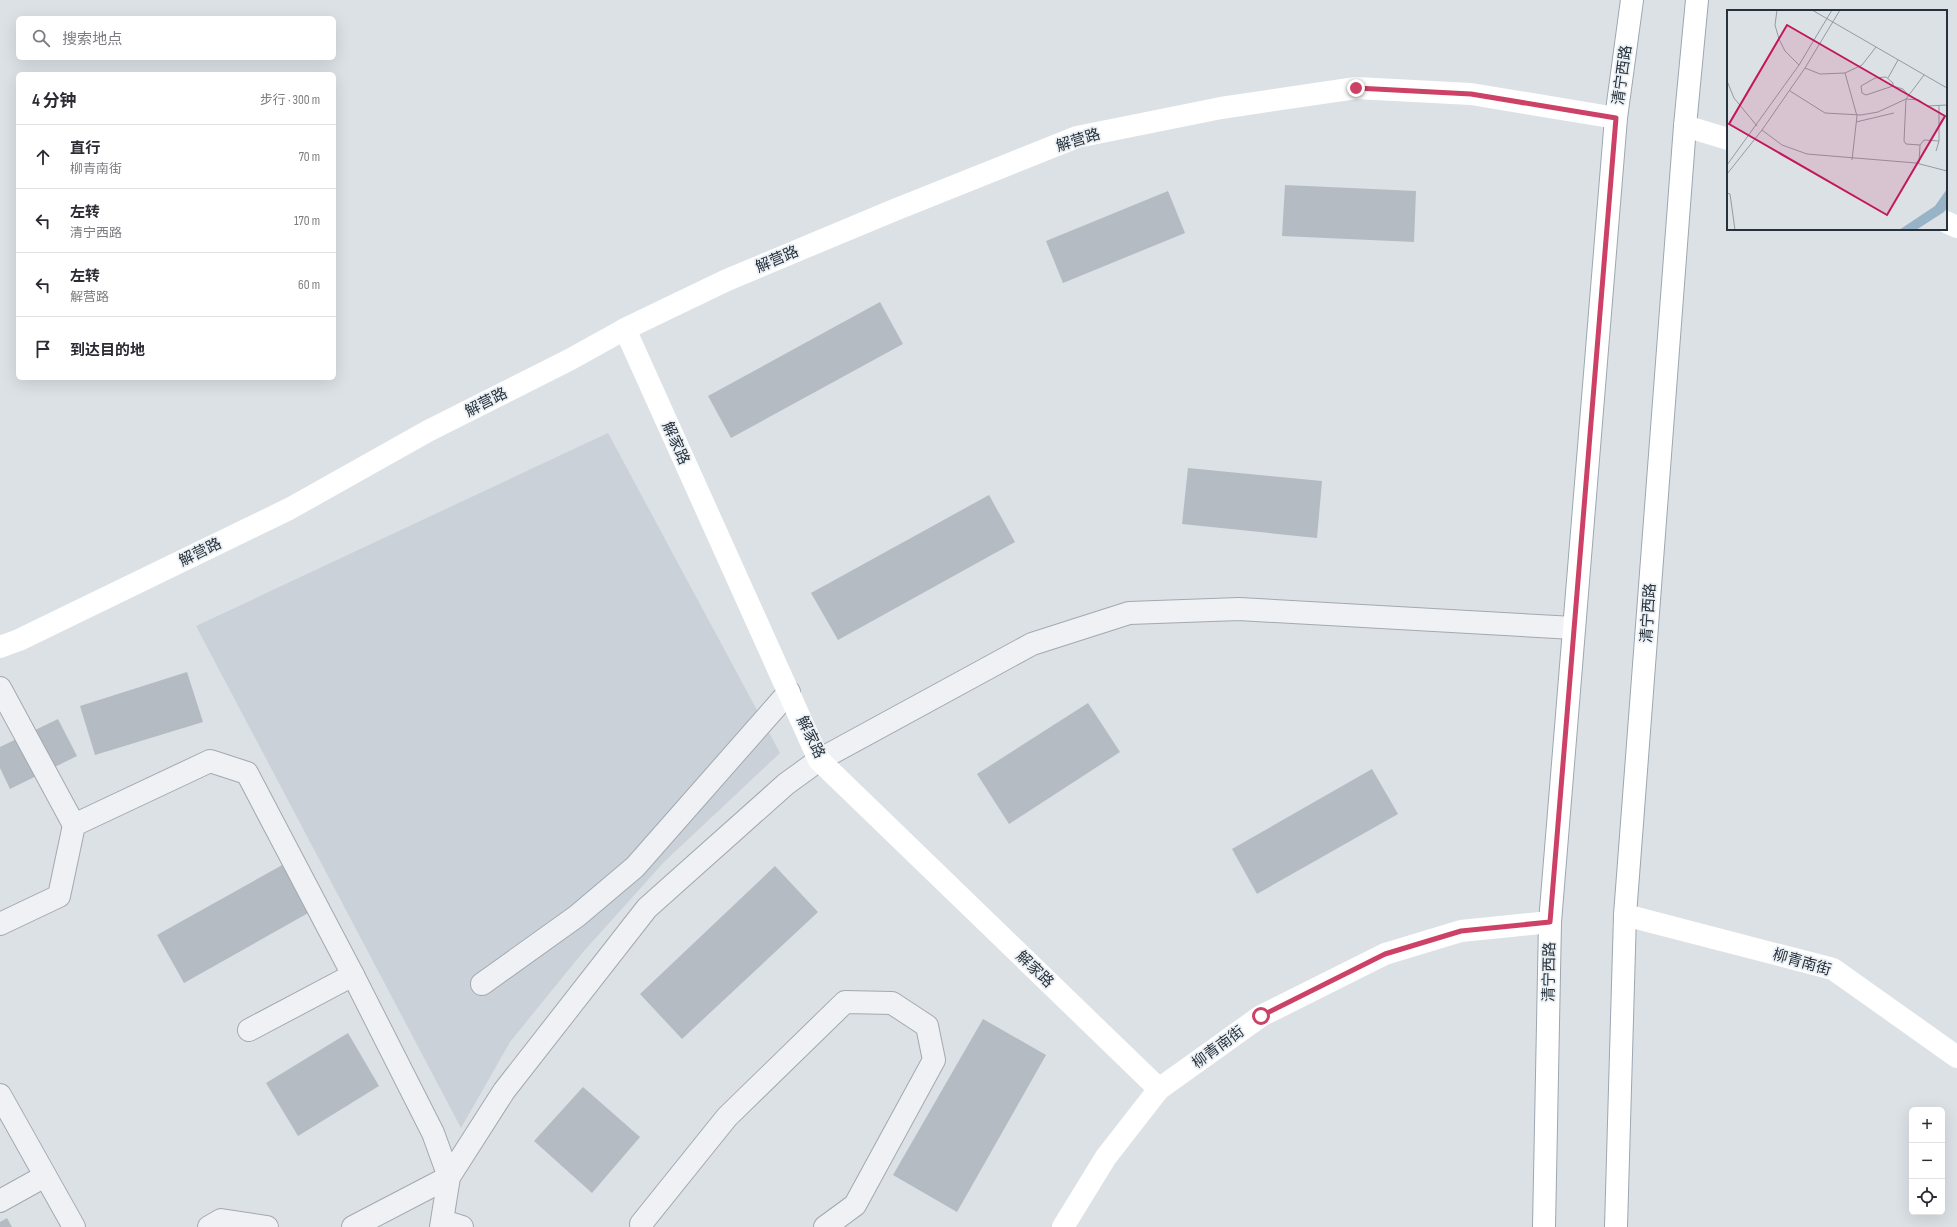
<!DOCTYPE html>
<html lang="zh">
<head>
<meta charset="utf-8">
<style>
	body { margin:0; font-family:"Sofia Sans Condensed","Noto Sans SC",sans-serif; background:#f7f7f7; color:#2b2b33 }
	.controls { position:absolute; right:12px; bottom:12px; display:grid; overflow:hidden; border-radius:6px; box-shadow:0 4px 16px #0002 }
	.controls button { width:36px; height:36px; display:grid; place-items:center; padding:0; border:0; border-bottom:1px solid #e1e1e2; background:#fff; color:#2b2b33; font:20px sans-serif }
	.stop { position:absolute; width:12px; height:12px; margin:-9px; border:3px solid #cc4165; border-radius:50%; background:#fff }
	.stop.end { background:#cc4165; border-color:#fff; box-shadow:0 1px 4px #0008 }
	.list { margin:0; padding:0; list-style:none }
	h2 { display:flex; justify-content:space-between; align-items:center; height:52px; margin:0; padding:0 16px; font-size:17px }
	h2 small { font-size:13px; font-weight:400; color:#7c7c81 }
	.list li { display:grid; grid-template-columns:26px 1fr auto; gap:12px; align-items:center; box-sizing:border-box; height:64px; padding:0 16px; border-top:1px solid #e1e1e2 }
	.list b { display:block; font-size:15px; white-space:nowrap }
	.list p { margin:0; font-size:13px; white-space:nowrap; color:#7c7c81 }
	.list em { font-size:13px; font-style:normal; color:#7c7c81 }
	.icon { flex:none; width:22px; height:22px; fill:none; stroke:currentColor; stroke-width:2; stroke-linecap:round; stroke-linejoin:round }
	.map { position:relative; flex:none; width:1957px; height:1227px; overflow:hidden }
	.search { position:absolute; background:#fff; box-shadow:0 4px 16px #0002; left:16px; top:16px; width:320px; height:44px; display:flex; align-items:center; gap:10px; box-sizing:border-box; padding:0 14px; border-radius:6px; color:#7c7c81; font-size:15px }
	.panel { position:absolute; background:#fff; box-shadow:0 4px 16px #0002; left:16px; top:72px; width:320px; height:308px; border-radius:6px }
	.map>svg:first-child { display:block }
	.built { fill:#cad1d8 }
	.building { fill:#b4bbc3 }
	.lines { fill:none; stroke-linecap:round; stroke-linejoin:round }
	.street-casing { stroke:#a2a9b0; stroke-width:24 }
	.primary-casing { stroke:#9ca7b2; stroke-width:24 }
	.street { stroke:#eff1f5; stroke-width:22 }
	.secondary { stroke:#fff; stroke-width:22 }
	.primary { stroke:#fff; stroke-width:22 }
	.route { stroke:#cc4165; stroke-width:5 }
	.labels { text-anchor:middle; stroke-width:3.5; stroke-linejoin:round; paint-order:stroke }
	.street-label { font-size:15px; fill:#26313c; stroke:#ebf0f4 }
	.inset-road { fill:none; stroke:#939ba2; stroke-width:1 }
	.view { fill:#c2185b; fill-opacity:0.15; stroke:#c2185b; stroke-width:2 }
	.inset-edge { fill:none; stroke:#26313c; stroke-width:2 }
</style>
</head>
<body>
<div class="map">
<svg width="1957" height="1227" viewBox="0 0 1957 1227">
	<rect width="100%" height="100%" fill="#dce1e6"/>
	<path class="built" d="M608,433L780,753L664,862L583,952L510,1042L461,1128L196,626Z"/>
	<g class="building">
		<path d="M1285,185L1416,191L1414,242L1282,236Z"/>
		<path d="M1168,191L1185,233L1063,283L1046,241Z"/>
		<path d="M880,302L903,344L731,438L708,396Z"/>
		<path d="M1188,468L1322,481L1317,538L1182,524Z"/>
		<path d="M989,495L1015,542L838,640L811,593Z"/>
		<path d="M187,672L203,722L95,755L80,706Z"/>
		<path d="M1088,703L1120,752L1009,824L977,774Z"/>
		<path d="M58,719L77,756L10,789L0,768V747Z"/>
		<path d="M1372,769L1398,814L1257,894L1232,849Z"/>
		<path d="M284,864L310,912L184,983L157,935Z"/>
		<path d="M775,866L818,912L682,1039L640,994Z"/>
		<path d="M983,1019L1046,1055L957,1212L893,1175Z"/>
		<path d="M348,1033L379,1086L298,1136L266,1083Z"/>
		<path d="M583,1087L640,1137L592,1193L534,1141Z"/>
		<path d="M7,1218L12,1227H0V1222Z"/>
	</g>
	<g class="lines">
		<g class="street-casing">
			<g id="street">
				<path d="M0,688L74,825"/>
				<path d="M0,924L59,896L74,825L210,761L247,773L353,975L433,1133L449,1177L353,1227"/>
				<path d="M482,984L577,916L635,867L789,692"/>
				<path d="M249,1030L353,975"/>
				<path d="M0,1095L74,1227"/>
				<path d="M0,1201L45,1176"/>
				<path d="M443,1221L462,1227"/>
				<path d="M209,1227L221,1220L267,1227"/>
				<path d="M441,1227L449,1177L504,1091L647,908L786,784L819,760L1032,644L1129,613L1239,609L1574,628"/>
				<path d="M642,1227L641,1224L727,1117L845,1002L892,1003L927,1026L934,1060L855,1205L825,1227"/>
			</g>
		</g>
		<g class="primary-casing">
			<g id="primary">
				<path d="M1544,1227L1550,922L1616,118L1632,0"/>
				<path d="M1616,1227L1625,915L1685,126L1697,0"/>
			</g>
		</g>
		<use href="#street" class="street"/>
		<g class="secondary">
			<path d="M1685,126L1728,139"/>
			<path d="M1946,222L1957,227"/>
			<path d="M625,329L819,760L1159,1089"/>
			<path d="M0,647L19,640L289,509L428,431L569,360L625,329L727,280L892,211L1077,137L1221,108L1356,88L1471,94L1616,118"/>
			<path d="M1625,915L1833,969L1957,1057"/>
			<path d="M1063,1227L1106,1157L1159,1089L1261,1016L1385,954L1461,931L1550,922"/>
		</g>
		<use href="#primary" class="primary"/>
	</g>
	<g class="lines">
		<path class="route" d="M1261,1016L1385,954L1461,931L1550,922L1616,118L1471,94L1356,88"/>
	</g>
	<g class="labels">
		<g class="street-label">
			<text transform="translate(1622 75) rotate(-82)" y="5">清宁西路</text>
			<text transform="translate(1078 140) rotate(-17)" y="5">解营路</text>
			<text transform="translate(777 259) rotate(-23)" y="5">解营路</text>
			<text transform="translate(486 402) rotate(-27)" y="5">解营路</text>
			<text transform="translate(676 443) rotate(66)" y="5">解家路</text>
			<text transform="translate(200 552) rotate(-26)" y="5">解营路</text>
			<text transform="translate(1648 613) rotate(-86)" y="5">清宁西路</text>
			<text transform="translate(811 737) rotate(64)" y="5">解家路</text>
			<text transform="translate(1802 962) rotate(16)" y="5">柳青南街</text>
			<text transform="translate(1035 969) rotate(44)" y="5">解家路</text>
			<text transform="translate(1549 972) rotate(-89)" y="5">清宁西路</text>
			<text transform="translate(1218 1047) rotate(-36)" y="5">柳青南街</text>
		</g>
	</g>
	<g transform="translate(1727 10)">
		<rect width="220" height="220" fill="#dce1e6"/>
		<path d="M220,179V198L217,202L189,220H172L208,196Z" fill="#97b3c6"/>
		<path class="inset-road" d="M50,0L48,15L52,29L58,41L72,55M85,0L220,78M78,58L93,64L118,63L135,55L149,37M118,63L130,106L125,150M159,67L166,73V76L139,85L135,83L134,76L148,68ZM161,68L171,50M0,71L7,88L30,116M166,76L176,79L182,86M63,81L98,103L134,105L151,102L179,89L197,65M129,112L167,103M35,120L55,135L80,144L189,153L220,161M212,131L197,130L193,135L179,134L177,131L179,89L192,90L200,96L220,95M209,141L212,131V96M192,153L193,135M0,155L72,55L105,0M0,164L35,120L78,58L113,0M0,183L3,184L8,220"/>
		<path class="view" d="M60,15L218,106L160,205L2,114Z"/>
		<rect width="220" height="220" class="inset-edge"/>
	</g>
</svg>
<div class="controls">
<button>+</button>
<button>−</button>
<button><svg class="icon" aria-label="locate" viewBox="0 0 24 24"><circle cx="12" cy="12" r="6"/><path d="M12 2v4M12 18v4M2 12h4M18 12h4"/></svg></button>
</div>
<div class="stop" style="left:1261px;top:1016px"></div>
<div class="stop end" style="left:1356px;top:88px"></div>
<div class="search"><svg class="icon" aria-label="search" viewBox="0 0 24 24"><circle cx="10" cy="10" r="6"/><path d="M15 15l6 6"/></svg>搜索地点</div>
<section class="panel">
<h2>4 分钟<small>步行 · 300 m</small></h2>
<ul class="list">
<li><svg class="icon" aria-label="ahead" viewBox="0 0 24 24"><path d="M12 20V5M6 11l6-6 6 6"/></svg><div><b>直行</b><p>柳青南街</p></div><em>70 m</em></li>
<li><svg class="icon" aria-label="left" viewBox="0 0 24 24"><path d="M17 20v-9H6M10 6l-5 5 5 5"/></svg><div><b>左转</b><p>清宁西路</p></div><em>170 m</em></li>
<li><svg class="icon" aria-label="left" viewBox="0 0 24 24"><path d="M17 20v-9H6M10 6l-5 5 5 5"/></svg><div><b>左转</b><p>解营路</p></div><em>60 m</em></li>
<li><svg class="icon" aria-label="arrive" viewBox="0 0 24 24"><path d="M6 21V4h12l-3 4 3 4H6"/></svg><div><b>到达目的地</b></div></li>
</ul>
</section>
</div>
</body>
</html>
